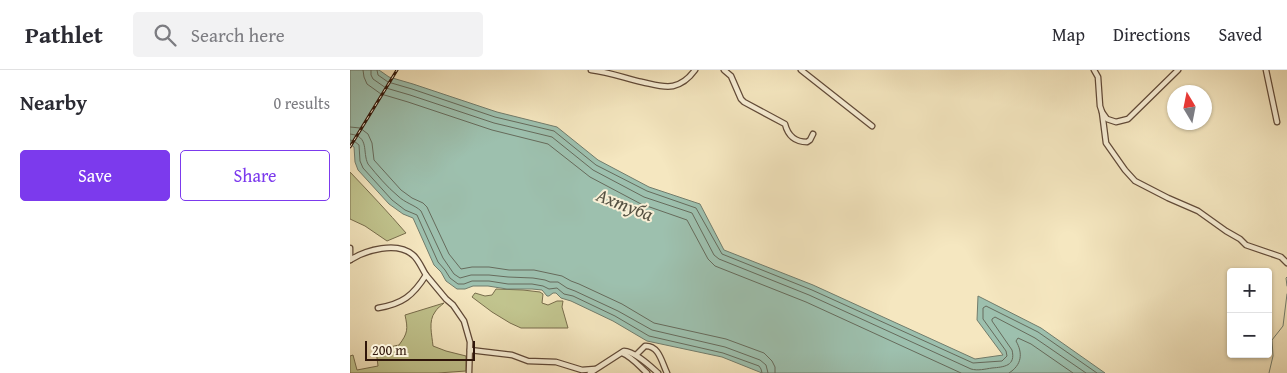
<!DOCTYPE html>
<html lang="en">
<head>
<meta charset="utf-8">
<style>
	body { margin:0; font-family:"Gentium Book Plus",serif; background:#f2f2f3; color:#2b2b33 }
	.controls { position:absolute; right:15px; bottom:15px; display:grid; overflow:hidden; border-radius:5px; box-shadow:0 1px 4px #0004 }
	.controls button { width:45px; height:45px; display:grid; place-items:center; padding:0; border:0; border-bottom:1px solid #e1e1e2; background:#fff; color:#2b2b33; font:25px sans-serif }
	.compass { position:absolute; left:817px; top:15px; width:45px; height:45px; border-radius:50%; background:#fff; box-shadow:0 1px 4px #0004; rotate:350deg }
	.scale { position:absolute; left:15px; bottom:12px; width:110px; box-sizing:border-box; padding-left:5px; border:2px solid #30160a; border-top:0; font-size:14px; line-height:18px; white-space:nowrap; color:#30160a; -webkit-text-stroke:4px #f8efd6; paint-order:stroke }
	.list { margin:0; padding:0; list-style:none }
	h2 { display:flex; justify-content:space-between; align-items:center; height:65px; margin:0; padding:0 20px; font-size:21px }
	h2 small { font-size:16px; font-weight:400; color:#7c7c81 }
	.actions { display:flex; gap:10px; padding:15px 20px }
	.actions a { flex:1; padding:11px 0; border:1px solid #7c3aed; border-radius:5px; text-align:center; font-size:18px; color:#7c3aed }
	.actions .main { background:#7c3aed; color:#fff }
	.icon { flex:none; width:28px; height:28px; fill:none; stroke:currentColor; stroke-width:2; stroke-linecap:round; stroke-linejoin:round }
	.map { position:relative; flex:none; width:937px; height:303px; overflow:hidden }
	header { display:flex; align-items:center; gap:30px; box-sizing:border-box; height:70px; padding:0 25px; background:#fff; border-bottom:1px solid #e1e1e2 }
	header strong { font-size:24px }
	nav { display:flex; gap:28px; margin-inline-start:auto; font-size:18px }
	.search { width:350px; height:45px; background:#f2f2f3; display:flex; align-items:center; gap:12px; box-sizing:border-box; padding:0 18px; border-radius:5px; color:#7c7c81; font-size:19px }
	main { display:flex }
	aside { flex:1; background:#fff }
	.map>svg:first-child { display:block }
	.green { fill:#c1c48e; stroke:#786d4c }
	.water { fill:#9dc0ae; stroke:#717c6c }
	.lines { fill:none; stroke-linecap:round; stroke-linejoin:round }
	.shore { stroke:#666b5c; stroke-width:1 }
	.stream { stroke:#717c6c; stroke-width:1 }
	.street-casing { stroke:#614a38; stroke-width:7 }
	.street { stroke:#f8efd6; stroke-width:4.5 }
	.rail-casing { stroke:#30160a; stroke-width:3 }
	.rail { stroke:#f8efd6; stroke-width:1; stroke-dasharray:4; stroke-linecap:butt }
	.labels { text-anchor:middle; stroke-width:4; stroke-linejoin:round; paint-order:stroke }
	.water-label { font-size:19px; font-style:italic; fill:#565243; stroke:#f8efd6 }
</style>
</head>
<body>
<header>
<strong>Pathlet</strong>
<div class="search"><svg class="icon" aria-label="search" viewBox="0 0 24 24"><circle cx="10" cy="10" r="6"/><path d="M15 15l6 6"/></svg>Search here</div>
<nav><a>Map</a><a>Directions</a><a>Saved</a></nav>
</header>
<main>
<aside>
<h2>Nearby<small>0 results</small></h2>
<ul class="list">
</ul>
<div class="actions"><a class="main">Save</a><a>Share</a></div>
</aside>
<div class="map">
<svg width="937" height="303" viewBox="0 0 937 303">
	<rect width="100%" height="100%" fill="#f5e7c0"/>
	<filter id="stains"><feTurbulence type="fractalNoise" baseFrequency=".004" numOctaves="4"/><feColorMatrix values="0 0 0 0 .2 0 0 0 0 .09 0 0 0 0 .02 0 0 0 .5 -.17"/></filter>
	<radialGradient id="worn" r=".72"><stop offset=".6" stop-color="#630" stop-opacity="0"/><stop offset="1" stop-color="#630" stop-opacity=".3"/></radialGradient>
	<g class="green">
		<path d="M0,102C19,122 38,142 56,163L37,171L15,156L0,149Z"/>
		<path d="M146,219L173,220L190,222L193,224L192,233L198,235L207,231H213L212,237L218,258H171L160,253L142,242L122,227L125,223L135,226L142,225Z"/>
		<path d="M94,233C91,236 87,238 85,242C78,251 82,265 83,276L96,281L116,286V301L88,303H0V286L3,285L7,300L28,296L26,280L49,275C58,263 58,259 55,245Z"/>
	</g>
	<path class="water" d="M0,0H29L39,7L63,14L147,42L207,57L248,90L299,117L350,134L374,180L463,215L625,289L653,285L627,250L628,226L691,258L755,303H412L372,287L297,271L263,251L221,231L211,228L206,223H203L199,226H197L192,220L182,219H157L138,216H123L115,219H107L96,211L91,202L84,195L63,148L53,144L39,134L8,100L5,92L4,77L0,74Z"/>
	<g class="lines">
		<g class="shore">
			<path d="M13,0L14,7L17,14L31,24L58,32L142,60L198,74L240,107L291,134L337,150L358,189L365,196L456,232L611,303"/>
			<path d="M21,0V5L23,9L36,18L60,25L144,53L202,67L243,100L294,127L342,143L364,185L369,189L459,225L621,299C628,301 635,299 642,298C654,297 666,296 662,280L642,251V249L645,247L685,268L736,303"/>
			<path d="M27,0L28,5L38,12L62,19L145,47L204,61L246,95L297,121L346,138L372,184L462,220L623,293L652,291L657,286L656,281L633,249V238L636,236L688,262L747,303"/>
			<path d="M0,57L10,58L18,64L22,73L24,90L51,120L62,128L73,133L77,137L99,184L111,199L122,197H139L159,200H184L212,206L221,211L229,214L272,234L304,253L376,269L414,283L422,291L425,297V303"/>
			<path d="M0,64C20,66 12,82 18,94C27,105 37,117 48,126C55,133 65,135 71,141L93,188L104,204L110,208L121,205H139L158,207L183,208L195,210L200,212H208L217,218L225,221L268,241L302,260L375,277L410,290L416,295L418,303"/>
			<path d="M0,70L4,71L9,75L10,91L13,98L42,130L55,140L67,145L88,192L95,200L100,208L108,214H114L122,211H139L158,214H182L193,216L199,219L207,218L214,224L223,226L265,246L299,266L373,283L409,296L411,299L412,303"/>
			<path d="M659,303C672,295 673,283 666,271L668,268L681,274L723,303"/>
		</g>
		<g class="stream">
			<path d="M937,207L936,208L937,216"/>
			<path d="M919,303L923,286L922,270L933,256L937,224"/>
		</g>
		<g class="street-casing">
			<g id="street">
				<path d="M241,0C258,2 275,8 292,12C302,14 313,18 323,16C332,14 340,7 345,0"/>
				<path d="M374,0L381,6L391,29L394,32L435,54C438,66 445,72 457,72L460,70L463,64"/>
				<path d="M451,0L522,56"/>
				<path d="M744,0L748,7L750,36L752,42L757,49L766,52L778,49L828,0"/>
				<path d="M916,0L927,52"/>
				<path d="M752,42L756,73L775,100L785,111L818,128L848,141L876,161L890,169L896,175L931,187L937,193"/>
				<path d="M0,178V190"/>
				<path d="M0,190C16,180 47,171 63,185C69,190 72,199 76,205C63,226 52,234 28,238"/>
				<path d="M76,205L96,229L103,235L114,251L120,272L119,303"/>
				<path d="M120,280L162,285L178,291L206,292L232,300L245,299"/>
				<path d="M272,283C282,287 289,296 297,303"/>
				<path d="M286,285L295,276C309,275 312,293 317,303"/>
				<path d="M240,303L274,281C284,281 300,296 308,303"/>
			</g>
		</g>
		<use href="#street" class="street"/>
		<g class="rail-casing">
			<path id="rail" d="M0,77L47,0"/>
		</g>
		<use href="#rail" class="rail"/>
	</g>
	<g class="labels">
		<g class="water-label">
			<text transform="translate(275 134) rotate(21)" y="7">Ахтуба</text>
		</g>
	</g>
	<rect width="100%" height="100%" filter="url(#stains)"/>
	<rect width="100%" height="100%" fill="url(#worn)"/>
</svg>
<div class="controls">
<button>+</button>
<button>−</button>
</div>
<svg class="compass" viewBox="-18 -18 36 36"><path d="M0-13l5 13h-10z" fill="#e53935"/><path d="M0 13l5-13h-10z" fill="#7c7c81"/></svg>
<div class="scale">200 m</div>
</div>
</main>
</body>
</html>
